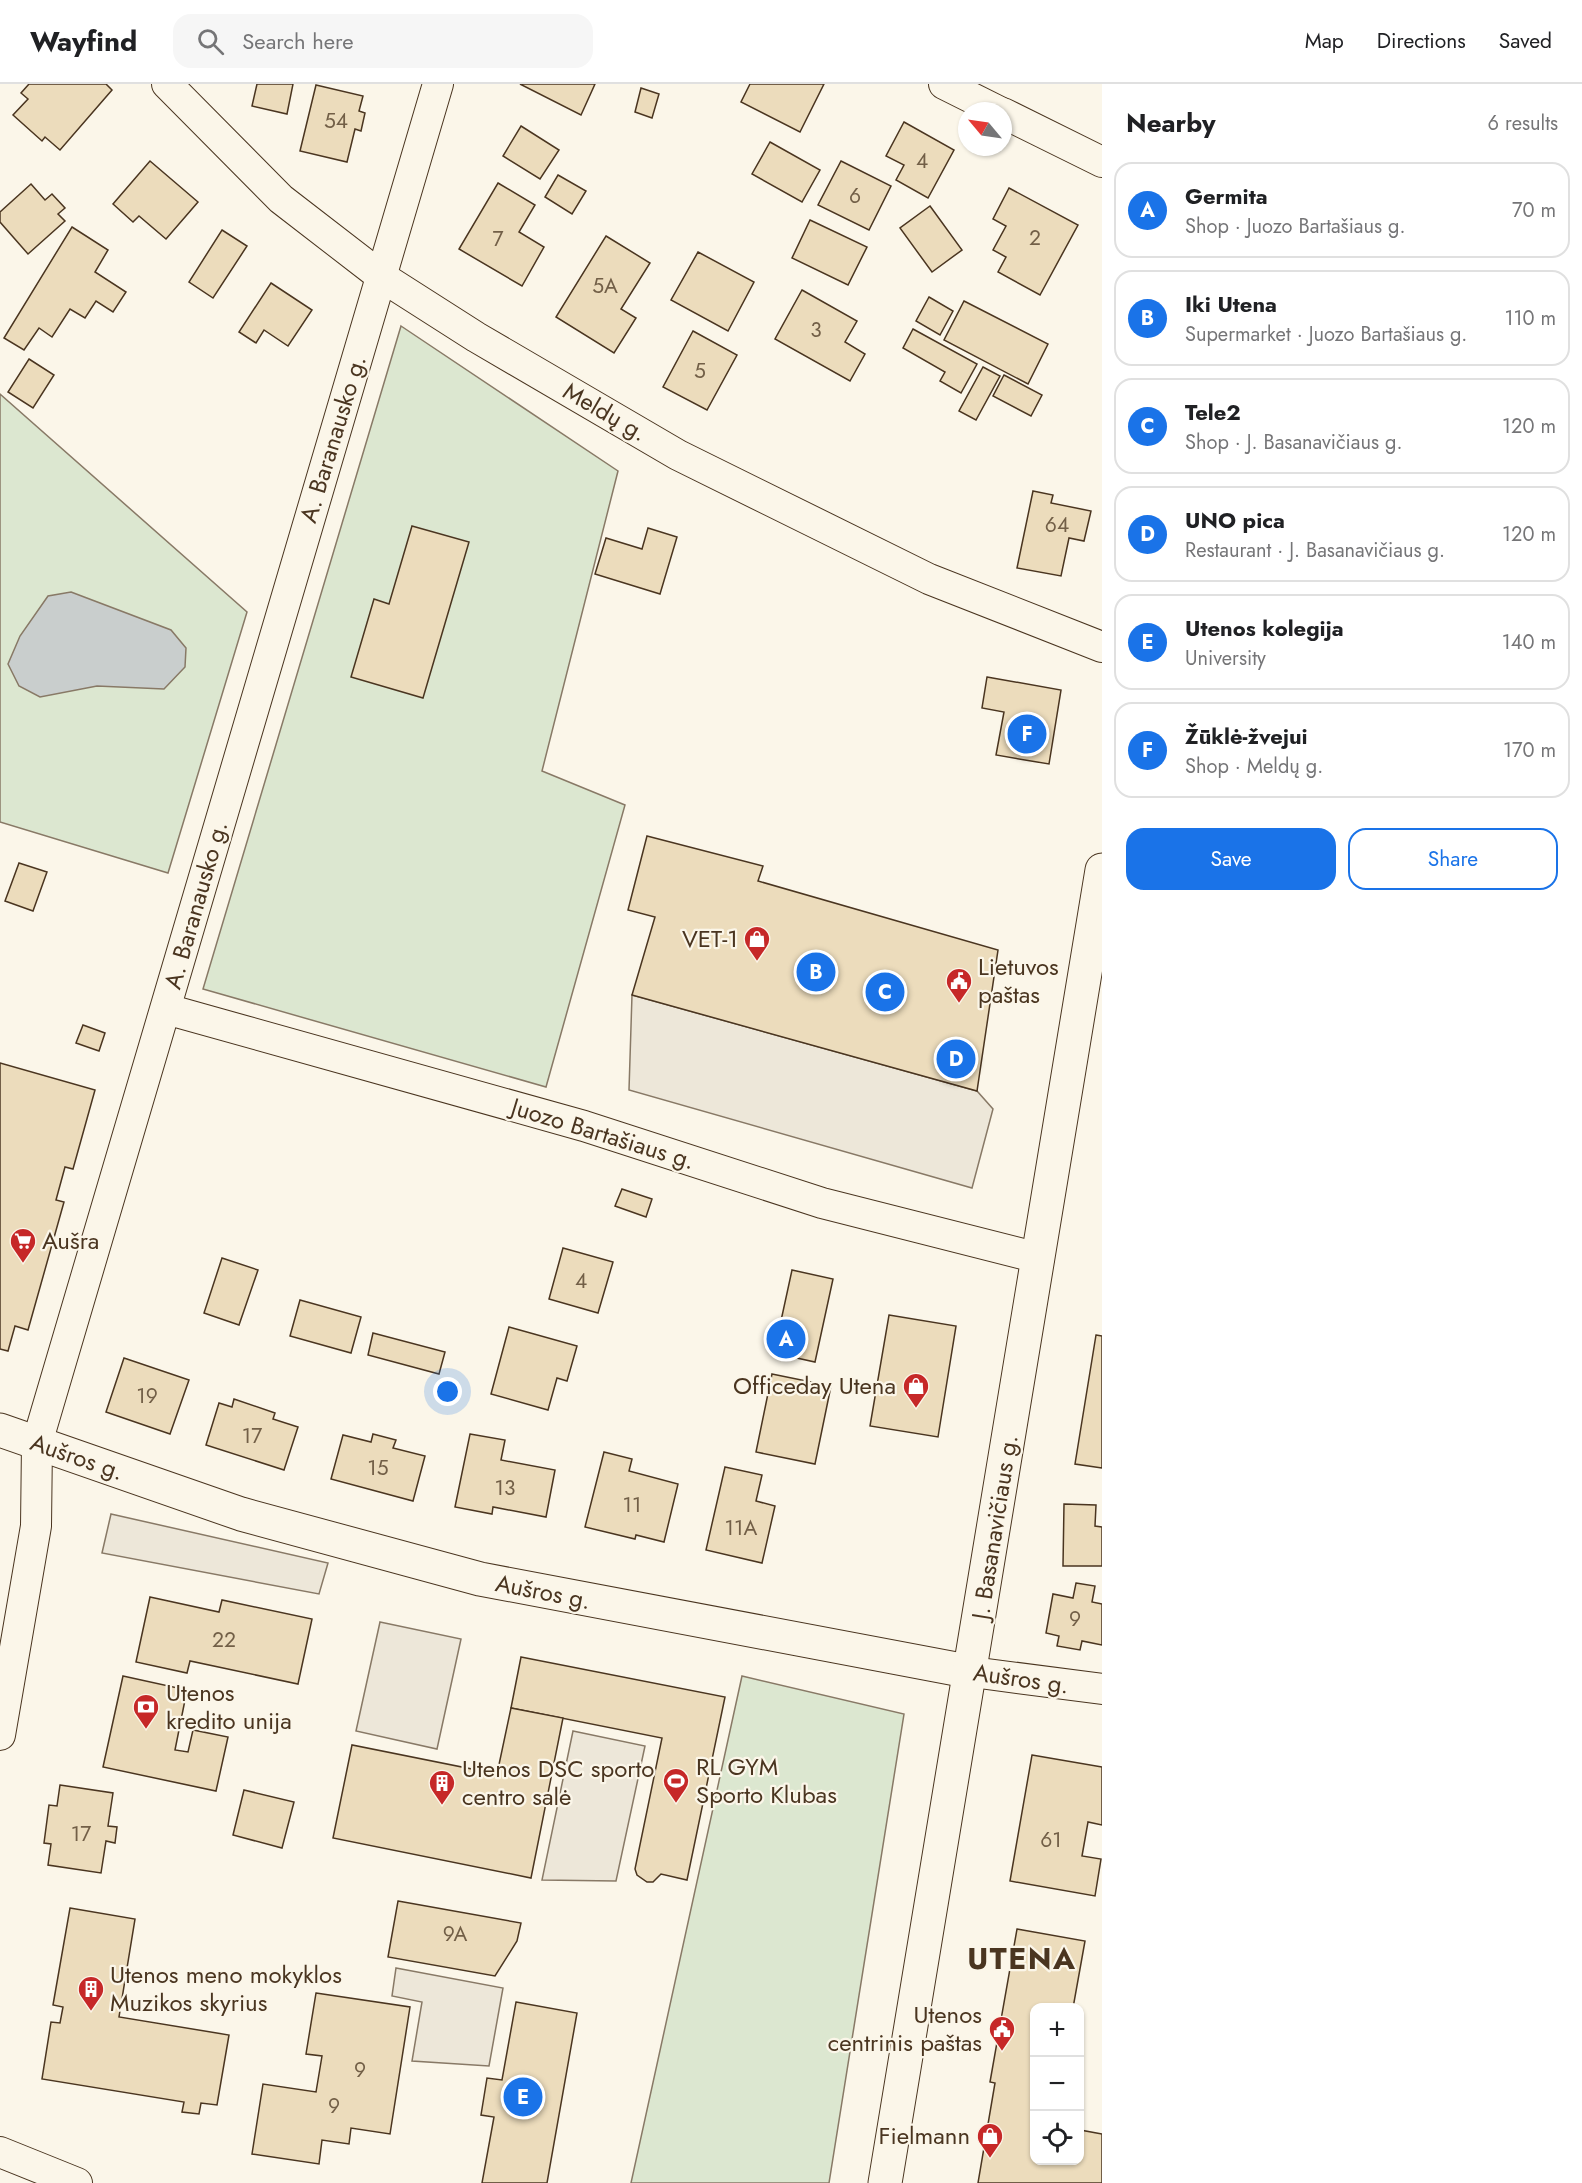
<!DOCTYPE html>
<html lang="en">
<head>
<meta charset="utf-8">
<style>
	body { margin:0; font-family:Jost,sans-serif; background:#f6f6f6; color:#202124 }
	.controls { position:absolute; right:18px; bottom:18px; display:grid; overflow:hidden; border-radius:12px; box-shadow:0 2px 4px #0004 }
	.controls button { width:54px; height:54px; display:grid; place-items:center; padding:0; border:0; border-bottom:2px solid #e0e0e0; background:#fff; color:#202124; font:30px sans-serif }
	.compass { position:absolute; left:958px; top:18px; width:54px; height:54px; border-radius:50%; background:#fff; box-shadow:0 2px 4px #0004; rotate:299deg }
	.you { position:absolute; left:448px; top:1308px; width:21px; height:21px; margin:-15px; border:4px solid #fff; border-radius:50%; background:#1a73e8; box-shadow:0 0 0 9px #1a73e833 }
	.badge { display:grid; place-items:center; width:39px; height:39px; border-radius:50%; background:#1a73e8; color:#fff; font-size:20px; font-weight:700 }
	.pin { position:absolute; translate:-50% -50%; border:3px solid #fff; box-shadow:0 2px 6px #0006 }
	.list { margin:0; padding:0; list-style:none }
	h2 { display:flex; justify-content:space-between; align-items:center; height:78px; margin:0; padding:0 24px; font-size:26px }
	h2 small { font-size:20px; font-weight:400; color:#757577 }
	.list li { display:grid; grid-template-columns:39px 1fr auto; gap:18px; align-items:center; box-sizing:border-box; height:96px; margin:0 12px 12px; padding:0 12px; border:2px solid #e0e0e0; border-radius:18px }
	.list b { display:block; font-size:22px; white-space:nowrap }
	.list p { margin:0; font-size:20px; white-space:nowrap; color:#757577 }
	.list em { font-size:20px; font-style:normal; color:#757577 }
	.actions { display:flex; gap:12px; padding:18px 24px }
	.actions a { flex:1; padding:14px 0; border:2px solid #1a73e8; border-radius:18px; text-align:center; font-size:21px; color:#1a73e8 }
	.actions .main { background:#1a73e8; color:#fff }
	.icon { flex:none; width:33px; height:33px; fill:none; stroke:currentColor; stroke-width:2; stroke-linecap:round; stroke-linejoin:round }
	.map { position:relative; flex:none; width:1102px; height:2099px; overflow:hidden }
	header { display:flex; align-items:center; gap:36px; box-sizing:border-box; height:84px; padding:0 30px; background:#fff; border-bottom:2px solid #e0e0e0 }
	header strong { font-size:28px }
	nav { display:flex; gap:33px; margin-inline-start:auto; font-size:21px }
	.search { width:420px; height:54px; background:#f6f6f6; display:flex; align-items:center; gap:15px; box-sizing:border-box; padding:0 21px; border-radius:18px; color:#757577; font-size:22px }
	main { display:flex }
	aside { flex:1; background:#fff }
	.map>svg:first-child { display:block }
	.green { fill:#dce7d0; stroke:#887966; stroke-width:1.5 }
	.parking { fill:#ede7d9; stroke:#887966; stroke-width:1.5 }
	.water { fill:#c9cecd; stroke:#887966; stroke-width:1.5 }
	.building { fill:#ecdcbc; stroke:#4a3520; stroke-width:1.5 }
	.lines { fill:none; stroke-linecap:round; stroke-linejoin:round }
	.minor-casing { stroke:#4a3520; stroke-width:32 }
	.tertiary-casing { stroke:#4a3520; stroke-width:35 }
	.primary-casing { stroke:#4a3520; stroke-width:35 }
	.minor { stroke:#fbf6e9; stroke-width:30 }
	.tertiary { stroke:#fbf6e9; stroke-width:33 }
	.primary { stroke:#fbf6e9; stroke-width:33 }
	.labels { text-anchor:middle; stroke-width:4.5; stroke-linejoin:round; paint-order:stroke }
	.number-label { font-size:21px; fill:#725f47 }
	.street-label { font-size:24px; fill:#4a3520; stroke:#fbf6e9 }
	.poi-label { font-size:24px; fill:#4a3520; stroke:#fbf6e9; text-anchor:start }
	.district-label { font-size:30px; font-weight:bold; letter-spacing:1.5px; fill:#4a3520; stroke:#fbf6e9 }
</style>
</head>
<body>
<header>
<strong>Wayfind</strong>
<div class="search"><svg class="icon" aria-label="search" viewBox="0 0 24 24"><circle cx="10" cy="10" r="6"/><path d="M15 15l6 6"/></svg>Search here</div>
<nav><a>Map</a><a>Directions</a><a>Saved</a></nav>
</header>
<main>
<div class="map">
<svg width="1102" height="2099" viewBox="0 0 1102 2099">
	<rect width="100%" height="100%" fill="#fbf6e9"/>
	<g class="green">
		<path d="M401,242L618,387L542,687L625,721L546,1003L203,905Z"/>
		<path d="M0,310L247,528L168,789L0,738Z"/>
		<path d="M742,1592L904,1630L829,2099H631Z"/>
	</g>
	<g class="parking">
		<path d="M632,911L977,1007L993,1025L972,1104L629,1006Z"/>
		<path d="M111,1430L328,1479L319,1510L102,1469Z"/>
		<path d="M380,1538L461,1555L437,1665L356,1647Z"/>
		<path d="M573,1647L645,1662L616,1797L542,1796Z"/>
		<path d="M396,1884L503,1904L489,1982L412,1977L422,1918L392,1912Z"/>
	</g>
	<path class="water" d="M71,508L171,546L186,564L185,583L164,605L97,602L40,613L19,602L8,580L20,552L48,512Z"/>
	<g class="building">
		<path d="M29,0H106L112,6L60,66L45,53L42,57L13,31L28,15L21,9Z"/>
		<path d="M257,0H293L287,30L252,22Z"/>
		<path d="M520,0H595L581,31Z"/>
		<path d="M750,0H824L800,48L741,18Z"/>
		<path d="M316,1L363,12L359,27L365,29L361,47L355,45L347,78L300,67Z"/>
		<path d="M641,4L659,10L652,34L635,28Z"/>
		<path d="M904,38L954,66L928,114L896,96L904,81L886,72Z"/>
		<path d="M521,42L559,66L540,95L503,72Z"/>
		<path d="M770,58L820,86L802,118L752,90Z"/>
		<path d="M150,77L198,118L166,155L139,132L133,138L113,120Z"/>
		<path d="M841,77L891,102L869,146L818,121Z"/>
		<path d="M558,91L586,107L572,130L545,113Z"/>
		<path d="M498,99L535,121L519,148L544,163L522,202L459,165Z"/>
		<path d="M31,100L45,116L52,110L65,124L58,130L65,137L28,170L0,138V128Z"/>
		<path d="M1009,104L1078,141L1040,211L998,188L1006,173L993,166L1006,142L993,135Z"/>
		<path d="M930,122L962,166L932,188L900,144Z"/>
		<path d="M810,136L867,163L848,201L792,174Z"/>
		<path d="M72,143L108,166L95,188L126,208L113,228L96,217L85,234L70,225L52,253L39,244L24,266L4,254Z"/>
		<path d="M222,146L247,162L213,214L189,198Z"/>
		<path d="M606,152L650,179L621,225L636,234L614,269L556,233Z"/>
		<path d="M698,168L754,198L728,247L671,216Z"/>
		<path d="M271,199L312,226L288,262L264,246L256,259L239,248Z"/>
		<path d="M802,206L857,237L845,258L865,270L850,297L775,255Z"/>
		<path d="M929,213L953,227L940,251L916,237Z"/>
		<path d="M964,217L1048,260L1028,300L944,256Z"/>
		<path d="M913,245L977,280L961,309L940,297L945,288L903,264Z"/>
		<path d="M693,247L737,271L707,326L663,303Z"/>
		<path d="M29,275L54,291L33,324L8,308Z"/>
		<path d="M983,283L1000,292L976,336L959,327Z"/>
		<path d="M1004,291L1042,311L1031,332L993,312Z"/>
		<path d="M1033,407L1053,411L1051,419L1091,427L1084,457L1069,454L1061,492L1017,484Z"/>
		<path d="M412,442L469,458L423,614L351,593L374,515L389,520Z"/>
		<path d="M648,444L677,453L660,510L595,490L606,454L642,465Z"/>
		<path d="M987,593L1061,606L1049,680L996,671L1004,628L982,624Z"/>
		<path d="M647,752L763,782L758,797L998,866L977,1007L632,911L655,833L628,826Z"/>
		<path d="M19,779L47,788L33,827L5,817Z"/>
		<path d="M83,941L105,949L99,967L76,959Z"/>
		<path d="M0,979L95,1006L73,1085L65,1083L56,1116L64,1118L28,1246L15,1242L8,1267L0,1265Z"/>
		<path d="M622,1105L652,1115L646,1133L615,1122Z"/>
		<path d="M563,1164L613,1178L598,1229L549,1215Z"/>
		<path d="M222,1174L258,1186L239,1241L204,1229Z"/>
		<path d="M792,1186L833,1195L815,1278L774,1269Z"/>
		<path d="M300,1216L361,1233L351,1269L290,1252Z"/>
		<path d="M889,1231L956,1242L938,1353L870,1342Z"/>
		<path d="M509,1243L577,1262L567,1297L557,1294L548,1326L491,1310Z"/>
		<path d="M373,1249L445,1268L439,1290L368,1271Z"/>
		<path d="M1096,1251L1102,1252V1384L1075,1380Z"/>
		<path d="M124,1274L189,1296L170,1350L106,1328Z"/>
		<path d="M772,1290L831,1302L815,1380L756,1368Z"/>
		<path d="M234,1315L275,1329L273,1335L298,1343L284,1386L206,1361L219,1319L232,1323Z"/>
		<path d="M373,1350L396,1356L393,1364L425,1372L413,1417L331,1395L343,1351L371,1358Z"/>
		<path d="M470,1350L505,1356L501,1376L555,1386L546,1433L493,1423L492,1430L455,1423Z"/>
		<path d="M604,1368L632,1375L629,1387L678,1400L664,1458L636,1451L635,1455L585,1443Z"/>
		<path d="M725,1383L762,1391L756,1417L775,1422L762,1479L706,1466Z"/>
		<path d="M1064,1420L1096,1421L1095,1442L1102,1443V1482H1063Z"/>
		<path d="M1076,1499L1095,1502L1092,1518L1102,1520V1561L1082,1557L1080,1566L1057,1562L1059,1552L1046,1549L1053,1510L1073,1514Z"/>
		<path d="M150,1513L219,1528L222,1516L312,1535L298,1600L190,1577L187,1589L136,1578Z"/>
		<path d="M521,1573L725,1613L687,1796L661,1790L653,1798H647L637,1791L635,1785L662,1654L511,1624Z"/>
		<path d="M123,1592L187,1606L175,1666L188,1668L193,1646L228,1653L216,1707L103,1683Z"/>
		<path d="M511,1624L563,1634L531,1794L333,1754L352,1661L497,1690Z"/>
		<path d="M1032,1671L1102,1683V1741L1088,1738L1082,1772L1101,1775L1095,1812L1010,1797Z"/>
		<path d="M60,1701L113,1709L108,1742L117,1743L115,1759L106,1757L101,1789L48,1781L51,1760L44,1759L49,1721L57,1722Z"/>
		<path d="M244,1706L294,1718L282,1764L233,1751Z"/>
		<path d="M398,1817L521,1839L517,1857L495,1892L388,1873Z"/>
		<path d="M70,1824L135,1835L119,1933L229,1951L217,2021L201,2019L199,2030L182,2028L184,2018L42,1995L51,1938L60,1939L63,1923L53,1921Z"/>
		<path d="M1017,1845L1085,1857L1073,1924H1034V2076H1080V2046L1102,2050V2099H978L995,1999L990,1998Z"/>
		<path d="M316,1909L410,1923L390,2050L351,2044L349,2060L322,2056L319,2080L252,2070L263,2000L316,2008L322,1972L306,1970Z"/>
		<path d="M516,1918L577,1929L547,2099H482L494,2033L481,2031L487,1994L502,1996Z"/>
	</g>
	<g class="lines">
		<g class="minor-casing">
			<g id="minor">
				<path d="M167,0L281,115L382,193L476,253L678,371L929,495L1102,563"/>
				<path d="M944,0L998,27"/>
				<path d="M1003,29L1102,78"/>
				<path d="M166,925L584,1042L822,1119L1039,1174"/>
				<path d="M972,1588L1102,1605"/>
				<path d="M0,1651L36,1442L37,1359L438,0"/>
				<path d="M0,2068L77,2099"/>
			</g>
		</g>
		<g class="tertiary-casing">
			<path id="tertiary" d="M0,1346L241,1430L480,1495L972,1588"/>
		</g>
		<g class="primary-casing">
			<path id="primary" d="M885,2099L1102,786"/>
		</g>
		<use href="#minor" class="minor"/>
		<use href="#tertiary" class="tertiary"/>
		<use href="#primary" class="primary"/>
	</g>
	<defs>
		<g id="shop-pin" transform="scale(1.35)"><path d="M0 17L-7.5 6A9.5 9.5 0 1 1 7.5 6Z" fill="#c62828" stroke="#fbf6e9"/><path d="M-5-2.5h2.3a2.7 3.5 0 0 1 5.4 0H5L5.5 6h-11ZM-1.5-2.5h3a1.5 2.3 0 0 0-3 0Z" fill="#fff"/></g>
		<g id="civic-pin" transform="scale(1.35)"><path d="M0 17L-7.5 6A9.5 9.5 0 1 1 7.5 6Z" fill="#c62828" stroke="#fbf6e9"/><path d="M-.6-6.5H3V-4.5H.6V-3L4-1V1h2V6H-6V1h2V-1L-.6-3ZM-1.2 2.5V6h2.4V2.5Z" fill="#fff"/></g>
		<g id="supermarket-pin" transform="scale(1.35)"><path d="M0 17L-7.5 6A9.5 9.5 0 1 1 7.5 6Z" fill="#c62828" stroke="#fbf6e9"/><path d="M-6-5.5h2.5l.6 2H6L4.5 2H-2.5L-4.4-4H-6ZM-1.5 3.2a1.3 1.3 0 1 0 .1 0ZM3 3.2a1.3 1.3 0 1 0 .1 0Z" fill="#fff"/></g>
		<g id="bank-pin" transform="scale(1.35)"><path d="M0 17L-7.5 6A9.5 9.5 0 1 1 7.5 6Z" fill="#c62828" stroke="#fbf6e9"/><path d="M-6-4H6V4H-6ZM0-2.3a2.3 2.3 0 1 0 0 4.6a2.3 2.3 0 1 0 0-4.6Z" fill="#fff"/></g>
		<g id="stadium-pin" transform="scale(1.35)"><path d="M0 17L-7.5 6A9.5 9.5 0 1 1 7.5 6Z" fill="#c62828" stroke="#fbf6e9"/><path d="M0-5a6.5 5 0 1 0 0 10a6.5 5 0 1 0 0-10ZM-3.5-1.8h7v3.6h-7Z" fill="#fff"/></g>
		<g id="building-pin" transform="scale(1.35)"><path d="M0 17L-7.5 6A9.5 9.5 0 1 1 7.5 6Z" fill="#c62828" stroke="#fbf6e9"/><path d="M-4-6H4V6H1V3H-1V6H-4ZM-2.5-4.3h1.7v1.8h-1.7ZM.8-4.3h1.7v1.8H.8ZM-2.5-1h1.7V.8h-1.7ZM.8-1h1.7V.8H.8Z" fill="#fff"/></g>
	</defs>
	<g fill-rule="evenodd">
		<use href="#shop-pin" x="757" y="855"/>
		<use href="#civic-pin" x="959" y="897"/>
		<use href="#supermarket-pin" x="23" y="1157"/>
		<use href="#shop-pin" x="916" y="1302"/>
		<use href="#bank-pin" x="146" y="1623"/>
		<use href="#stadium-pin" x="676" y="1697"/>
		<use href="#building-pin" x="442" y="1699"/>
		<use href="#building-pin" x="91" y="1905"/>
		<use href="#civic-pin" x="1002" y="1945"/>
		<use href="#shop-pin" x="990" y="2052"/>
	</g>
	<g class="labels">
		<g class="number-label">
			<text x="336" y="44">54</text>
			<text x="922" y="84">4</text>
			<text x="855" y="119">6</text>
			<text x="1035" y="161">2</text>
			<text x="498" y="162">7</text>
			<text x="605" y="209">5A</text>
			<text x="816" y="253">3</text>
			<text x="700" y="294">5</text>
			<text x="1057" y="448">64</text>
			<text x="581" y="1204">4</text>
			<text x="147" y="1319">19</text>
			<text x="252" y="1359">17</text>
			<text x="378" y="1391">15</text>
			<text x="505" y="1411">13</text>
			<text x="632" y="1428">11</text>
			<text x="741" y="1451">11A</text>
			<text x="1075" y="1542">9</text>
			<text x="224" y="1563">22</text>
			<text x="81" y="1757">17</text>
			<text x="1051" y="1763">61</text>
			<text x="455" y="1857">9A</text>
			<text x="360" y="1993">9</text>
			<text x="334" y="2029">9</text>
		</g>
		<g class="street-label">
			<text transform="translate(605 328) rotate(30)" y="8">Meldų g.</text>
			<text transform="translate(333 355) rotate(-73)" y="8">A. Baranausko g.</text>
			<text transform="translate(196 821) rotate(-74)" y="8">A. Baranausko g.</text>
			<text transform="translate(603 1050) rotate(17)" y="8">Juozo Bartašiaus g.</text>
			<text transform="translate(77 1373) rotate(19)" y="8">Aušros g.</text>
			<text transform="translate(995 1443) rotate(-81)" y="8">J. Basanavičiaus g.</text>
			<text transform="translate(543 1508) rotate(11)" y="8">Aušros g.</text>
			<text transform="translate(1021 1595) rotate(8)" y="8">Aušros g.</text>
		</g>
		<g class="poi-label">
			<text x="738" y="863" text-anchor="end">VET-1</text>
			<text x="978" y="891">Lietuvos<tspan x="978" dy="28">paštas</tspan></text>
			<text x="42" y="1165">Aušra</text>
			<text x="896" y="1310" text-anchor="end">Officeday Utena</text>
			<text x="166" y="1617">Utenos<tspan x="166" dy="28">kredito unija</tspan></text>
			<text x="696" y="1691">RL GYM<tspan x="696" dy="28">Sporto Klubas</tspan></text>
			<text x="462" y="1693">Utenos DSC sporto<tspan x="462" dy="28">centro salė</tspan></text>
			<text x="110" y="1899">Utenos meno mokyklos<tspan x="110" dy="28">Muzikos skyrius</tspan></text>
			<text x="982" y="1939" text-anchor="end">Utenos<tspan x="982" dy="28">centrinis paštas</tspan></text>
			<text x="970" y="2060" text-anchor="end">Fielmann</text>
		</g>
		<g class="district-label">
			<text x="1022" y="1885">UTENA</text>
		</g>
	</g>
</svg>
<div class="controls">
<button>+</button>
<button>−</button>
<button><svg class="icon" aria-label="locate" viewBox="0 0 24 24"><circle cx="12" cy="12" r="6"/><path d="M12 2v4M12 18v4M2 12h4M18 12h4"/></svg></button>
</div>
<svg class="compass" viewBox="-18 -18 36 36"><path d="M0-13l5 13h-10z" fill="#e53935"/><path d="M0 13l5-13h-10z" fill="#757577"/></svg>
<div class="you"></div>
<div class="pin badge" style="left:786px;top:1255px">A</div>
<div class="pin badge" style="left:816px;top:888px">B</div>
<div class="pin badge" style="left:885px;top:908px">C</div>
<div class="pin badge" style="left:956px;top:975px">D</div>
<div class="pin badge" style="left:523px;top:2013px">E</div>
<div class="pin badge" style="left:1027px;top:650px">F</div>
</div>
<aside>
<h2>Nearby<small>6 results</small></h2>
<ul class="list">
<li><span class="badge">A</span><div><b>Germita</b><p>Shop · Juozo Bartašiaus g.</p></div><em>70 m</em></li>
<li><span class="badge">B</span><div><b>Iki Utena</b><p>Supermarket · Juozo Bartašiaus g.</p></div><em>110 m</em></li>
<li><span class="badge">C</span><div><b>Tele2</b><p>Shop · J. Basanavičiaus g.</p></div><em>120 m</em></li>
<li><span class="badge">D</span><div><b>UNO pica</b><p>Restaurant · J. Basanavičiaus g.</p></div><em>120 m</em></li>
<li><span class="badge">E</span><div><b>Utenos kolegija</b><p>University</p></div><em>140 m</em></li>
<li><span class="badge">F</span><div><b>Žūklė-žvejui</b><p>Shop · Meldų g.</p></div><em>170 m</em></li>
</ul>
<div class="actions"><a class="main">Save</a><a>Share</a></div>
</aside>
</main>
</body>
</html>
